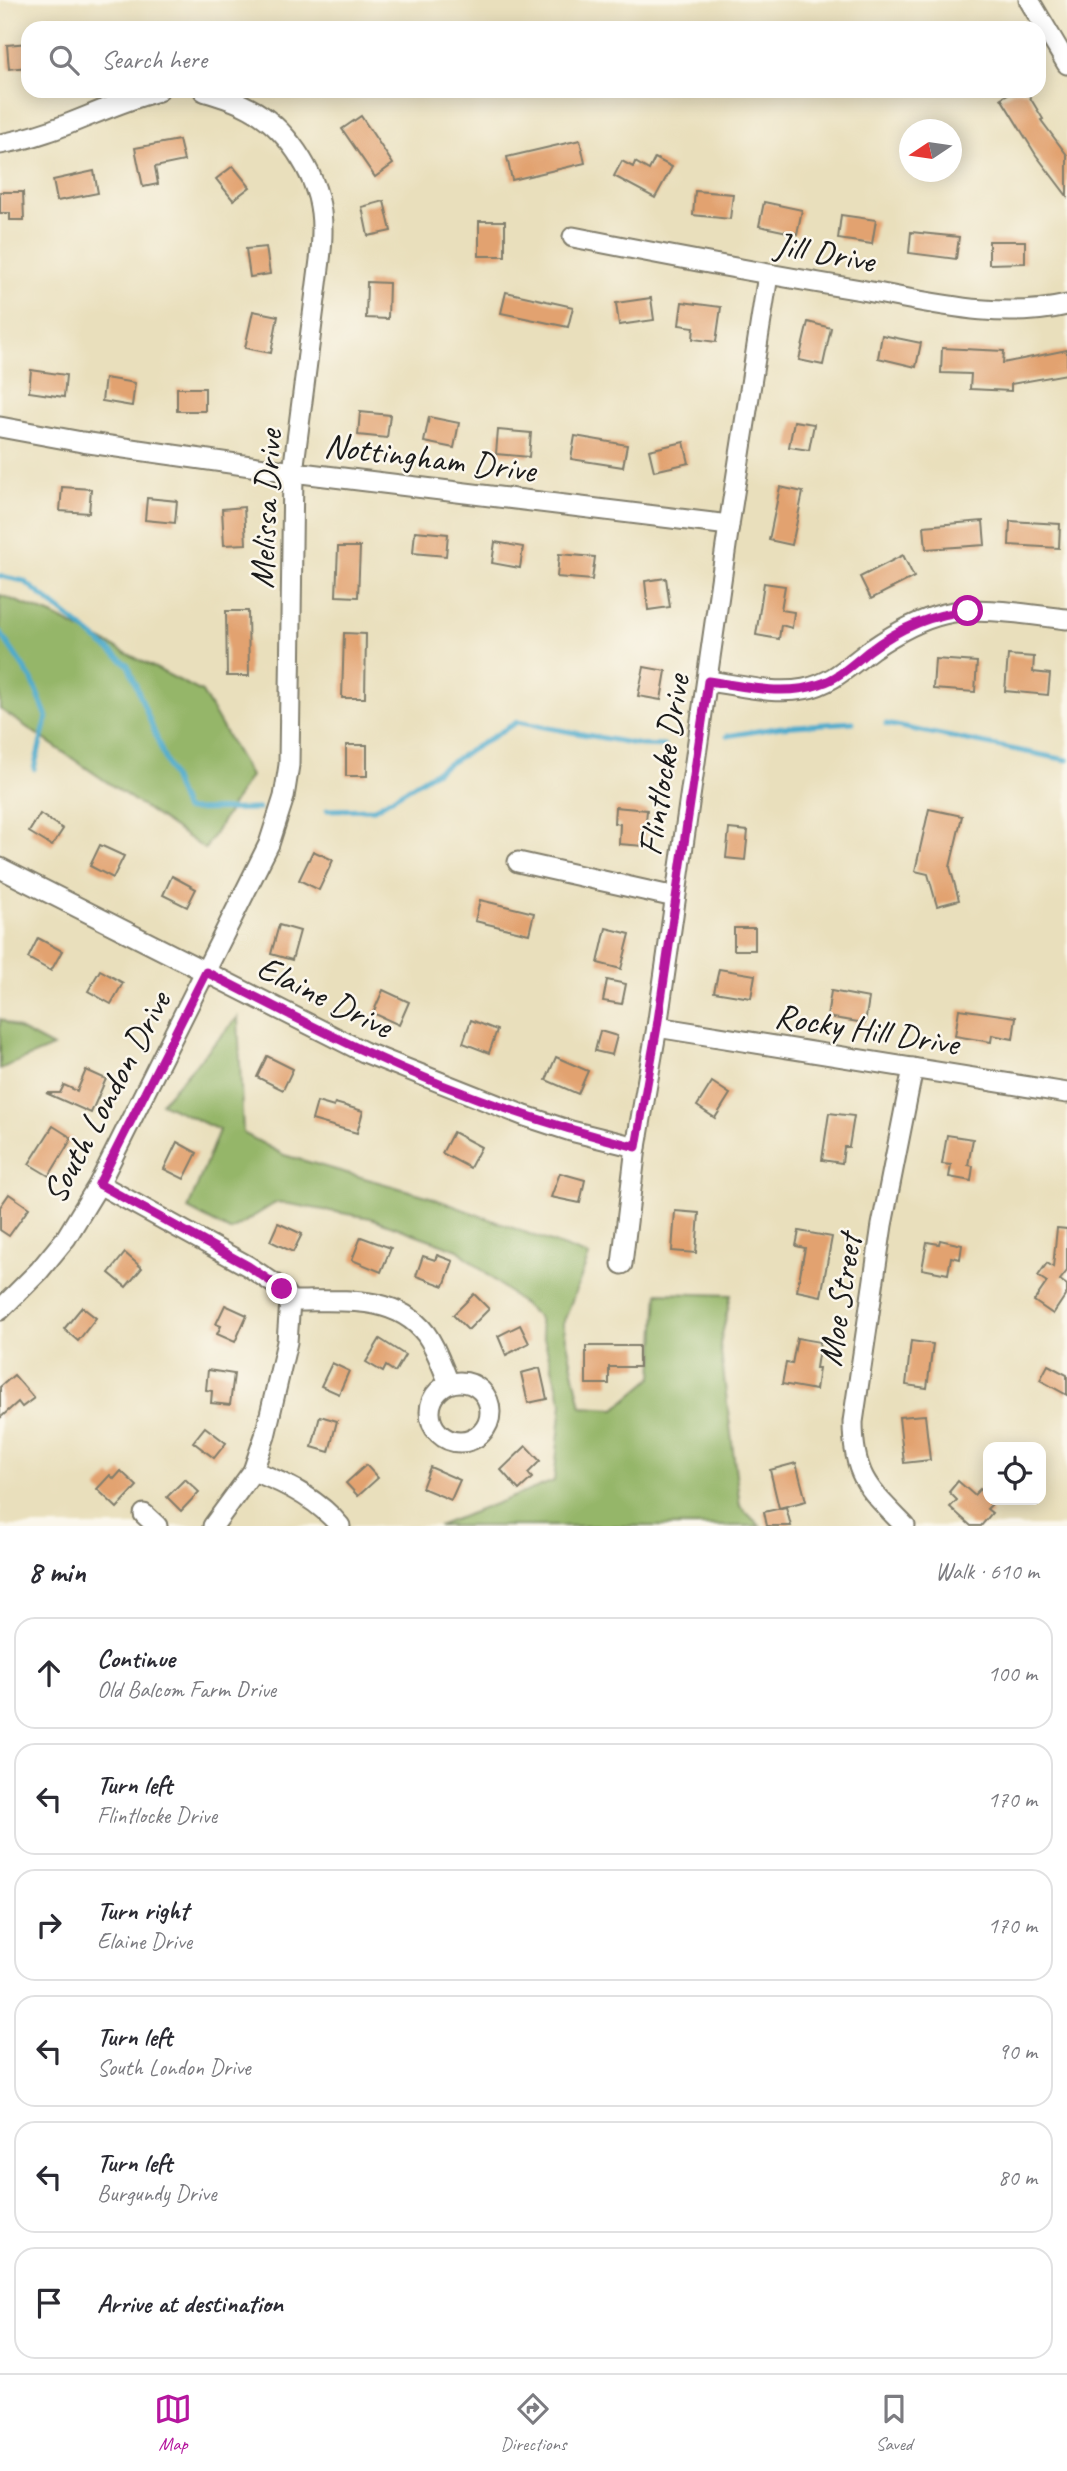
<!DOCTYPE html>
<html lang="en">
<head>
<meta charset="utf-8">
<style>
	body { margin:0; font-family:Caveat,sans-serif; background:#f2f2f3; color:#2b2b33 }
	.controls { position:absolute; right:21px; bottom:21px; display:grid; overflow:hidden; border-radius:14px; box-shadow:0 4px 18px #0003 }
	.controls button { width:63px; height:63px; display:grid; place-items:center; padding:0; border:0; border-bottom:2px solid #e1e1e2; background:#fff; color:#2b2b33; font:35px sans-serif }
	.compass { position:absolute; left:899px; top:119px; width:63px; height:63px; border-radius:50%; background:#fff; box-shadow:0 4px 18px #0003; rotate:257deg }
	.stop { position:absolute; width:21px; height:21px; margin:-16px; border:5px solid #b5179e; border-radius:50%; background:#fff }
	.stop.end { background:#b5179e; border-color:#fff; box-shadow:0 2px 7px #0008 }
	.list { margin:0; padding:0; list-style:none }
	h2 { display:flex; justify-content:space-between; align-items:center; height:91px; margin:0; padding:0 28px; font-size:30px }
	h2 small { font-size:23px; font-weight:400; color:#7c7c81 }
	.list li { display:grid; grid-template-columns:46px 1fr auto; gap:21px; align-items:center; box-sizing:border-box; height:112px; margin:0 14px 14px; padding:0 14px; border:2px solid #e1e1e2; border-radius:21px }
	.list b { display:block; font-size:26px; white-space:nowrap }
	.list p { margin:0; font-size:23px; white-space:nowrap; color:#7c7c81 }
	.list em { font-size:23px; font-style:normal; color:#7c7c81 }
	.icon { flex:none; width:38px; height:38px; fill:none; stroke:currentColor; stroke-width:2; stroke-linecap:round; stroke-linejoin:round }
	.map { position:relative; flex:none; width:1067px; height:1526px; overflow:hidden }
	.search { position:absolute; background:#fff; box-shadow:0 4px 18px #0003; left:21px; right:21px; top:21px; height:77px; display:flex; align-items:center; gap:18px; box-sizing:border-box; padding:0 24px; border-radius:21px; color:#7c7c81; font-size:26px }
	.sheet { height:847px; background:#fff }
	nav { display:flex; justify-content:space-around; align-items:center; box-sizing:border-box; height:98px; border-top:2px solid #e1e1e2; background:#fff; font-size:19px; color:#7c7c81 }
	nav a { display:grid; justify-items:center; gap:4px }
	nav .on { color:#b5179e }
	.map>svg:first-child { display:block }
	.forest { fill:#95b669; stroke:#586942; stroke-width:2 }
	.lines { fill:none; stroke-linecap:round; stroke-linejoin:round }
	.stream { stroke:#4eabcc; stroke-width:5 }
	.building { fill:#e2a270 }
	.minor-casing { stroke:#827e6c; stroke-width:23 }
	.minor { stroke:#fff; stroke-width:19 }
	.route { stroke:#b5179e; stroke-width:9 }
	.labels { text-anchor:middle; stroke-width:5; stroke-linejoin:round; paint-order:stroke }
	.street-label { font-size:35px; fill:#1c1c1c; stroke:#fbf7ec }
</style>
</head>
<body>
<div class="map">
<svg width="1067" height="1526" viewBox="0 0 1067 1526">
	<rect width="100%" height="100%" fill="#fbf7ec"/>
	<filter id="ink" filterUnits="userSpaceOnUse"><feTurbulence type="fractalNoise" baseFrequency=".0143" numOctaves="2"/><feDisplacementMap in="SourceGraphic" scale="14" xChannelSelector="R" yChannelSelector="G"/><feConvolveMatrix kernelMatrix="1 2 1 2 8 2 1 2 1" color-interpolation-filters="sRGB"/></filter>
	<filter id="wash" filterUnits="userSpaceOnUse"><feTurbulence type="fractalNoise" baseFrequency=".00686" numOctaves="4" result="noise"/><feDisplacementMap in="SourceGraphic" scale="28" xChannelSelector="R" yChannelSelector="G"/><feGaussianBlur stdDeviation="1.57" result="paint"/><feColorMatrix in="noise" values="0 0 0 0 0 0 0 0 0 0 0 0 0 0 0 0 0 1.4 0 .05"/><feComposite in="paint" operator="in"/></filter>
	<g filter="url(#wash)">
		<rect width="100%" height="100%" fill="#e9dfbc"/>
		<g class="forest">
			<path d="M0,595L52,615L202,692L250,776L205,849L0,709Z"/>
			<path d="M238,1017L243,1133L284,1155L427,1196L589,1256L563,1324L581,1407L615,1409L653,1377L658,1293L731,1295L720,1344L729,1418L740,1506L760,1526H438L554,1481L562,1403L538,1317L458,1250L371,1218L277,1202L230,1231L188,1209L219,1130L161,1103Z"/>
			<path d="M0,1019L53,1047L0,1069Z"/>
		</g>
		<g class="lines">
			<g class="stream">
				<path d="M0,576L24,581L128,665L185,810L259,809"/>
				<path d="M0,632L32,680L47,717L34,769"/>
				<path d="M886,724L1067,760"/>
				<path d="M727,736L781,727L853,722"/>
				<path d="M327,810L374,809L517,722L641,745L664,746"/>
			</g>
		</g>
		<g id="blocks">
			<g class="building">
				<path d="M28,43V67L9,69L7,45Z"/>
				<path d="M1013,91H1026L1043,119L1041,120L1067,155V196L1036,155L1001,98Z"/>
				<path d="M361,116L393,164L375,177L342,129Z"/>
				<path d="M179,140L184,161L155,167L158,184L143,187L135,148Z"/>
				<path d="M580,140L585,163L512,180L507,157Z"/>
				<path d="M655,158L672,167L655,198L614,176L622,161L633,167L635,162L649,170Z"/>
				<path d="M233,166L250,187L233,200L216,179Z"/>
				<path d="M94,171L98,193L57,201L53,180Z"/>
				<path d="M695,191L733,194L730,219L693,215Z"/>
				<path d="M0,192H23L24,220H10V213H0Z"/>
				<path d="M384,201L391,231L368,236L362,207Z"/>
				<path d="M764,202L802,210L797,234L759,226Z"/>
				<path d="M841,215L876,220L872,244L838,239Z"/>
				<rect x="479" y="221" width="26" height="35"/>
				<path d="M911,232L959,237L956,259L909,253Z"/>
				<path d="M989,241H1025V263L989,264Z"/>
				<path d="M266,247L270,274L250,277L246,249Z"/>
				<path d="M367,282L389,283L388,319L366,318Z"/>
				<path d="M506,292L573,307L568,327L501,313Z"/>
				<path d="M651,298L654,320L619,325L616,303Z"/>
				<path d="M682,302L721,307L716,342L693,339L694,327L679,325Z"/>
				<path d="M253,311L278,316L271,353L245,348Z"/>
				<path d="M808,322L831,328L823,365L799,360Z"/>
				<path d="M882,335L921,343L916,367L878,358Z"/>
				<path d="M942,348L1004,351L1003,363L1067,350V374L1011,384V391L970,389L971,374L941,373Z"/>
				<path d="M31,370L66,375L64,397L29,392Z"/>
				<path d="M105,378L135,383L132,406L102,401Z"/>
				<rect x="177" y="388" width="28" height="23"/>
				<path d="M360,412L390,415L387,438L358,435Z"/>
				<path d="M429,417L459,423L454,448L424,442Z"/>
				<path d="M794,421L814,424L809,450L789,447Z"/>
				<path d="M498,430L531,433L529,457L496,454Z"/>
				<path d="M575,436L627,445L623,467L571,459Z"/>
				<path d="M684,442L689,463L654,471L649,450Z"/>
				<path d="M62,487L91,489L89,513L60,511Z"/>
				<path d="M780,487L803,492L792,545L769,540Z"/>
				<path d="M147,498L177,501L175,523L145,520Z"/>
				<path d="M244,507L246,544L224,545L222,509Z"/>
				<path d="M983,521L985,545L926,549L924,526Z"/>
				<path d="M1010,521L1060,524L1059,548L1009,545Z"/>
				<path d="M415,531L448,534L446,556L413,553Z"/>
				<path d="M495,542L523,547L520,568L492,563Z"/>
				<path d="M338,547H360L358,597L336,596Z"/>
				<path d="M559,554L595,557L592,580L557,577Z"/>
				<path d="M903,555L914,577L871,599L860,577Z"/>
				<path d="M666,578L670,607L648,610L645,581Z"/>
				<path d="M764,583L785,586L781,610L794,612L792,628L781,625L779,639L756,635Z"/>
				<path d="M226,611H248L249,676H227Z"/>
				<path d="M344,633L366,634L365,698H342Z"/>
				<path d="M1008,655L1034,657L1033,672L1050,674L1048,695L1005,691Z"/>
				<path d="M935,659L977,662L975,692L933,689Z"/>
				<path d="M644,667L666,671L661,700L638,696Z"/>
				<rect x="346" y="745" width="21" height="31"/>
				<path d="M615,807L647,810L644,846L619,844L620,824L614,823Z"/>
				<path d="M929,809L962,816L950,867L959,900L937,906L928,874L915,871Z"/>
				<path d="M40,814L63,829L52,846L29,832Z"/>
				<path d="M729,829L748,831L745,860L726,858Z"/>
				<path d="M100,845L124,856L113,878L90,866Z"/>
				<path d="M313,851L333,860L319,890L299,880Z"/>
				<path d="M172,876L196,889L187,907L163,895Z"/>
				<path d="M480,900L534,913L529,934L475,921Z"/>
				<path d="M279,925L300,931L292,960L271,954Z"/>
				<path d="M606,928L630,934L621,969L598,963Z"/>
				<rect x="734" y="928" width="21" height="22"/>
				<path d="M38,938L62,951L51,971L28,958Z"/>
				<path d="M719,969L755,975L751,998L714,992Z"/>
				<path d="M100,970L123,983L111,1004L88,991Z"/>
				<path d="M607,980L626,984L622,1004L603,1001Z"/>
				<path d="M383,990L409,1002L399,1025L373,1013Z"/>
				<path d="M831,991L869,998L865,1023L827,1017Z"/>
				<path d="M959,1009L1016,1017L1013,1039L992,1035L991,1042L955,1036Z"/>
				<path d="M471,1020L497,1030L489,1053L463,1043Z"/>
				<path d="M600,1031L617,1036L612,1055L595,1051Z"/>
				<path d="M267,1056L293,1069L283,1090L257,1077Z"/>
				<path d="M556,1057L588,1071L578,1094L546,1080Z"/>
				<path d="M86,1070L106,1079L91,1113L46,1093H60L64,1085L77,1091Z"/>
				<path d="M712,1082L730,1094L715,1118L697,1106Z"/>
				<path d="M317,1102L334,1107L335,1103L363,1111L357,1133L312,1120Z"/>
				<path d="M829,1113L854,1116L849,1147H844L842,1163L822,1160Z"/>
				<path d="M53,1126L72,1138L49,1176L29,1164Z"/>
				<path d="M453,1132L481,1147L470,1168L442,1153Z"/>
				<path d="M947,1135L973,1139L968,1165L973,1166L971,1181L949,1177L951,1165L942,1164Z"/>
				<path d="M177,1142L197,1153L184,1179L164,1169Z"/>
				<path d="M560,1173L585,1180L580,1203L551,1197Z"/>
				<path d="M9,1194L29,1208L9,1236L0,1230V1207Z"/>
				<path d="M675,1211L699,1213L696,1253L672,1251Z"/>
				<path d="M278,1223L302,1234L293,1252L270,1241Z"/>
				<path d="M1057,1228L1067,1229V1271L1060,1280L1067,1285V1293L1053,1314L1034,1301L1047,1282L1038,1276L1047,1263L1053,1267Z"/>
				<path d="M799,1231L832,1237L821,1296L797,1291L805,1248L796,1246Z"/>
				<path d="M361,1237L391,1248L381,1272L352,1260Z"/>
				<path d="M940,1240L962,1245L960,1259L951,1257L948,1274L922,1269L927,1242L939,1244Z"/>
				<path d="M125,1253L142,1268L126,1287L109,1273Z"/>
				<path d="M437,1255L453,1261L444,1286L416,1276L423,1256L435,1260Z"/>
				<path d="M474,1294L489,1309L468,1330L453,1315Z"/>
				<path d="M225,1305L247,1315L235,1342L217,1334L221,1326L216,1324Z"/>
				<path d="M82,1307L96,1318L78,1341L64,1329Z"/>
				<path d="M520,1325L529,1343L506,1355L498,1336Z"/>
				<path d="M797,1338L820,1342L816,1368H819L816,1390L782,1384L786,1363L792,1364Z"/>
				<path d="M380,1339L405,1355L395,1372L386,1366L383,1372L366,1362Z"/>
				<path d="M911,1341L933,1344L927,1388L906,1385Z"/>
				<path d="M586,1346H639V1367H609V1384H586Z"/>
				<path d="M332,1363L349,1371L339,1394L321,1386Z"/>
				<path d="M1048,1365L1067,1375V1395L1040,1380Z"/>
				<path d="M540,1368L547,1399L528,1403L521,1373Z"/>
				<path d="M208,1370L234,1374L230,1405L211,1403L212,1391L206,1390Z"/>
				<path d="M14,1375L34,1398L22,1407L18,1402L0,1418V1387Z"/>
				<path d="M925,1415L930,1460L904,1463L899,1417Z"/>
				<path d="M320,1416L337,1421L329,1452L312,1447Z"/>
				<path d="M205,1427L226,1443L214,1458L193,1442Z"/>
				<path d="M526,1446L540,1461L528,1473L532,1478L519,1490L501,1470Z"/>
				<path d="M796,1463L806,1501L779,1508L770,1470Z"/>
				<path d="M366,1465L378,1478L358,1496L346,1483Z"/>
				<path d="M430,1467L460,1480L451,1500L422,1488Z"/>
				<path d="M121,1471L137,1486L117,1508L97,1489L110,1475L114,1479Z"/>
				<path d="M185,1479L199,1492L181,1511L167,1497Z"/>
				<path d="M958,1481L974,1495L980,1489L988,1497V1500L994,1502L987,1509L992,1513L981,1526H971L950,1507L957,1500L949,1492Z"/>
				<path d="M786,1507L791,1526H767L764,1512Z"/>
			</g>
		</g>
	</g>
	<g filter="url(#ink)">
		<use href="#blocks" fill-opacity="0" stroke="#827e6c" stroke-width="2"/>
		<g class="lines">
			<g class="minor-casing">
				<g id="minor">
					<path d="M1029,0L1067,64"/>
					<path d="M0,144C56,135 104,105 158,91"/>
					<path d="M573,237C669,256 765,274 861,290C929,302 998,321 1067,305"/>
					<path d="M0,427L82,442L293,472L729,525"/>
					<path d="M708,681C739,685 773,695 804,689C832,684 850,665 872,649C894,634 918,620 944,614C980,605 1030,615 1067,619"/>
					<path d="M518,862L675,897"/>
					<path d="M0,868L364,1052L525,1116L571,1131L636,1147"/>
					<path d="M657,1027L1067,1093"/>
					<path d="M99,1184L248,1266L282,1289L290,1301L287,1342L265,1436L253,1471L213,1526"/>
					<path d="M622,1264L636,1147L657,1027L729,525L768,275"/>
					<path d="M290,1301C336,1302 394,1292 426,1334C437,1349 442,1367 449,1383"/>
					<path d="M0,1310L39,1271L66,1238L99,1184L269,844L284,797L289,765L293,472L320,260C322,244 323,228 321,212C316,172 285,126 249,108C235,100 219,96 204,91"/>
					<circle cx="460" cy="1412" r="30"/>
					<path d="M253,1471C286,1483 318,1499 340,1526"/>
					<path d="M144,1514L157,1526"/>
					<path d="M905,1526C869,1489 853,1477 853,1422L882,1225L913,1068"/>
				</g>
			</g>
			<use href="#minor" class="minor"/>
		</g>
	</g>
	<g class="lines" filter="url(#ink)">
		<path class="route" d="M282,1289L248,1266L99,1184L206,972C258,998 310,1026 364,1051C451,1092 543,1124 636,1147L657,1027L708,681C744,686 784,697 820,684C839,678 854,663 869,651C898,629 931,614 968,611"/>
	</g>
	<g class="labels">
		<g class="street-label">
			<text transform="translate(825 252) rotate(10)" y="12">Jill Drive</text>
			<text transform="translate(430 457) rotate(7)" y="12">Nottingham Drive</text>
			<text transform="translate(265 509) rotate(-87)" y="12">Melissa Drive</text>
			<text transform="translate(663 765) rotate(-81)" y="12">Flintlocke Drive</text>
			<text transform="translate(325 996) rotate(26)" y="12">Elaine Drive</text>
			<text transform="translate(867 1029) rotate(9)" y="12">Rocky Hill Drive</text>
			<text transform="translate(106 1097) rotate(-62)" y="12">South London Drive</text>
			<text transform="translate(839 1300) rotate(-81)" y="12">Moe Street</text>
		</g>
	</g>
</svg>
<div class="controls">
<button><svg class="icon" aria-label="locate" viewBox="0 0 24 24"><circle cx="12" cy="12" r="6"/><path d="M12 2v4M12 18v4M2 12h4M18 12h4"/></svg></button>
</div>
<svg class="compass" viewBox="-18 -18 36 36"><path d="M0-13l5 13h-10z" fill="#e53935"/><path d="M0 13l5-13h-10z" fill="#7c7c81"/></svg>
<div class="stop" style="left:968px;top:611px"></div>
<div class="stop end" style="left:282px;top:1289px"></div>
<div class="search"><svg class="icon" aria-label="search" viewBox="0 0 24 24"><circle cx="10" cy="10" r="6"/><path d="M15 15l6 6"/></svg>Search here</div>
</div>
<section class="sheet">
<h2>8 min<small>Walk · 610 m</small></h2>
<ul class="list">
<li><svg class="icon" aria-label="ahead" viewBox="0 0 24 24"><path d="M12 20V5M6 11l6-6 6 6"/></svg><div><b>Continue</b><p>Old Balcom Farm Drive</p></div><em>100 m</em></li>
<li><svg class="icon" aria-label="left" viewBox="0 0 24 24"><path d="M17 20v-9H6M10 6l-5 5 5 5"/></svg><div><b>Turn left</b><p>Flintlocke Drive</p></div><em>170 m</em></li>
<li><svg class="icon" aria-label="right" viewBox="0 0 24 24"><path d="M7 20v-9h11M14 6l5 5-5 5"/></svg><div><b>Turn right</b><p>Elaine Drive</p></div><em>170 m</em></li>
<li><svg class="icon" aria-label="left" viewBox="0 0 24 24"><path d="M17 20v-9H6M10 6l-5 5 5 5"/></svg><div><b>Turn left</b><p>South London Drive</p></div><em>90 m</em></li>
<li><svg class="icon" aria-label="left" viewBox="0 0 24 24"><path d="M17 20v-9H6M10 6l-5 5 5 5"/></svg><div><b>Turn left</b><p>Burgundy Drive</p></div><em>80 m</em></li>
<li><svg class="icon" aria-label="arrive" viewBox="0 0 24 24"><path d="M6 21V4h12l-3 4 3 4H6"/></svg><div><b>Arrive at destination</b></div></li>
</ul>
</section>
<nav>
<a class="on"><svg class="icon" aria-label="map" viewBox="0 0 24 24"><path d="M3 6l6-2 6 2 6-2v14l-6 2-6-2-6 2zM9 4v14M15 6v14"/></svg>Map</a>
<a><svg class="icon" aria-label="directions" viewBox="0 0 24 24"><path d="M12 3l9 9-9 9-9-9zM9 14v-3h6M13 9l2 2-2 2"/></svg>Directions</a>
<a><svg class="icon" aria-label="saved" viewBox="0 0 24 24"><path d="M7 4h10v16l-5-4-5 4z"/></svg>Saved</a>
</nav>
</body>
</html>
